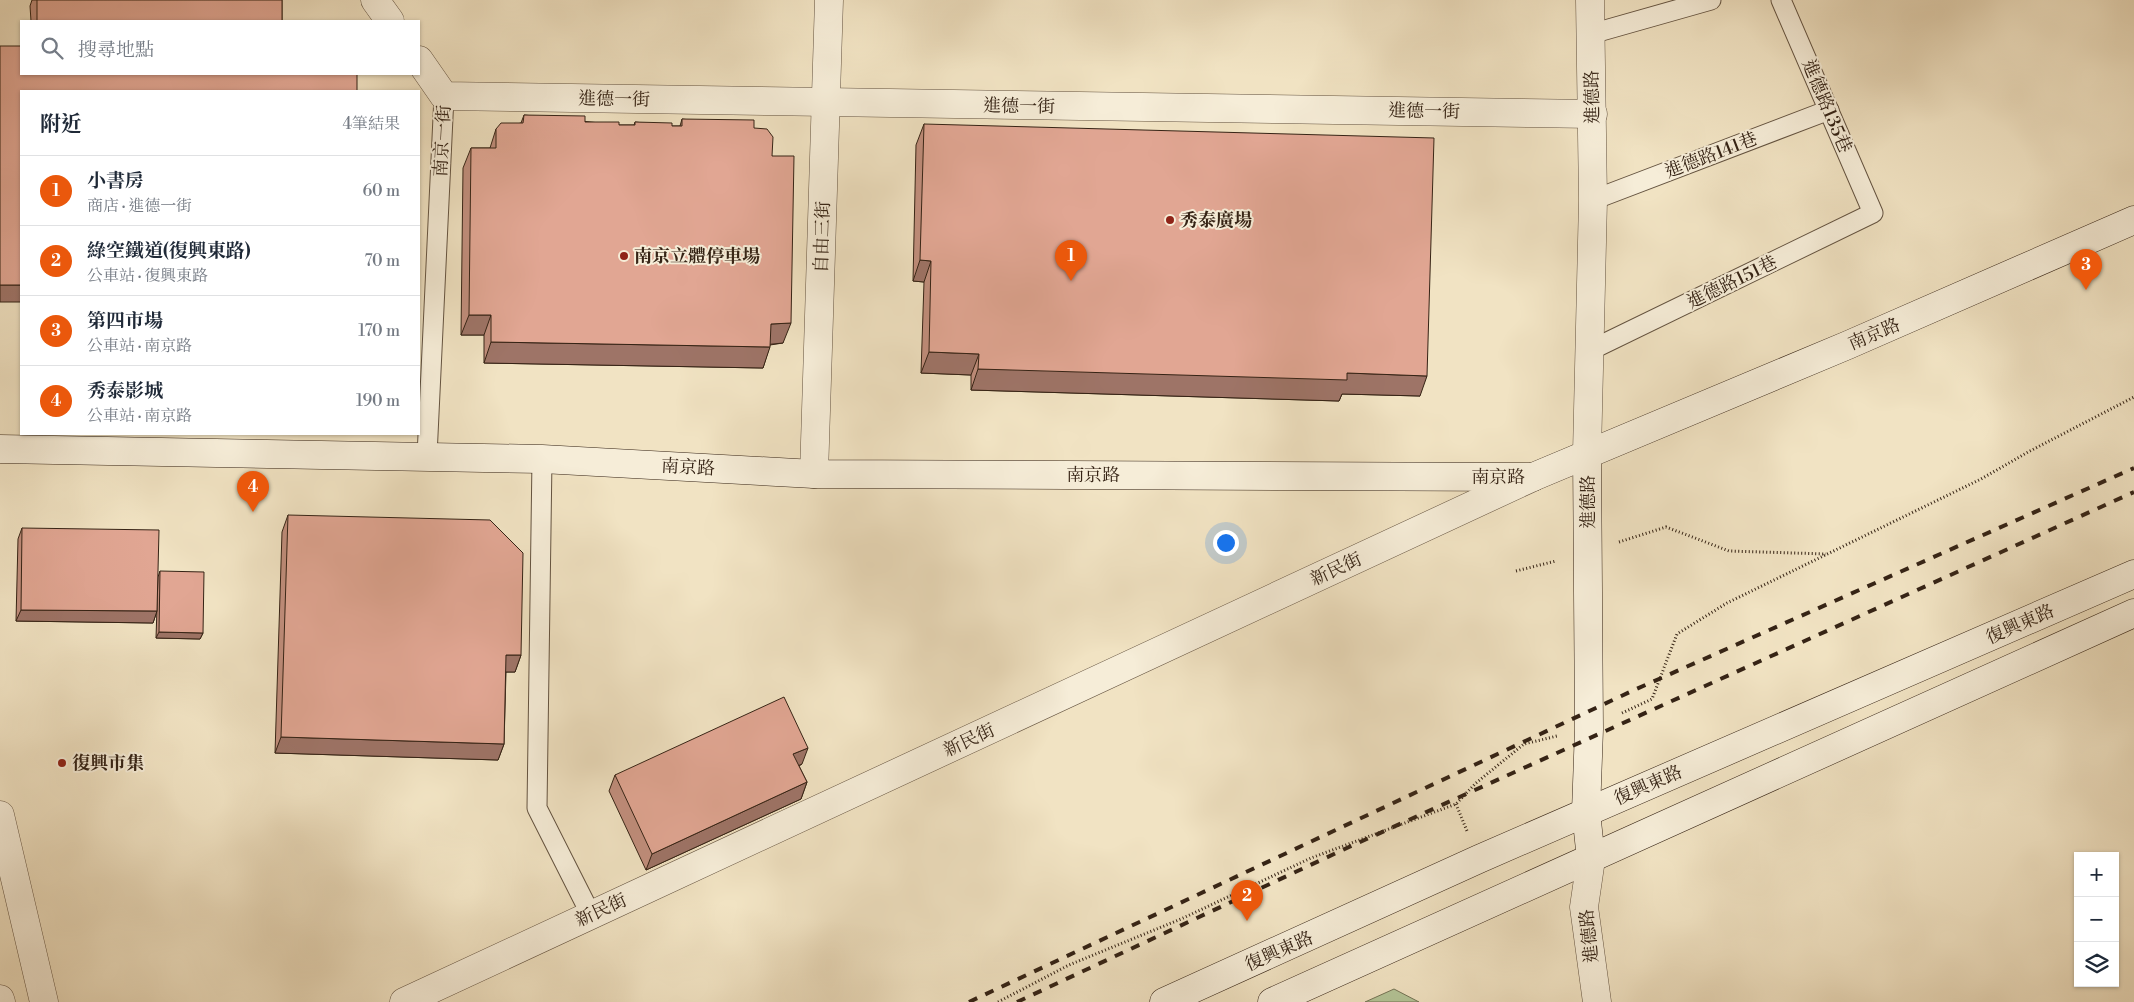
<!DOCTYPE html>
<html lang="zh-TW">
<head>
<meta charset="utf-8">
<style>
	body { margin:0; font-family:"Libre Bodoni","Noto Serif TC",serif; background:#f2f2f3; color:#1f2937 }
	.controls { position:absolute; right:15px; bottom:15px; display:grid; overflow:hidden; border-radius:0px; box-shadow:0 1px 4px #0004 }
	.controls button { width:45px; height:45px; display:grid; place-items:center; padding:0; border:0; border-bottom:1px solid #e0e1e3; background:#fff; color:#1f2937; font:25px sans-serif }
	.you { position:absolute; left:1225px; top:542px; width:18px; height:18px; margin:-12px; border:4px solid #fff; border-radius:50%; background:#1a73e8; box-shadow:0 0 0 8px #1a73e833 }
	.badge { display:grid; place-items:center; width:32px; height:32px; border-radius:50%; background:#ea580c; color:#fff; font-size:16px; font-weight:700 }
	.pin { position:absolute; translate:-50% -41px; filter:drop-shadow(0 1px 2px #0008) }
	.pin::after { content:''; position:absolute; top:26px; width:18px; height:15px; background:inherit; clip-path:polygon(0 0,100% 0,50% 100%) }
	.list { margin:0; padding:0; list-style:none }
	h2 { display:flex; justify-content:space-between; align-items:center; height:65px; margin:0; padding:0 20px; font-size:21px }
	h2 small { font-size:16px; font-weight:400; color:#747a83 }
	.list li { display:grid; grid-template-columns:32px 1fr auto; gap:15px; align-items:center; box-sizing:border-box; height:70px; padding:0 20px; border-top:1px solid #e0e1e3 }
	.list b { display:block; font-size:19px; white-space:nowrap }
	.list p { margin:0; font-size:16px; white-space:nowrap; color:#747a83 }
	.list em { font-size:16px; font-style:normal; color:#747a83 }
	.icon { flex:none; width:28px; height:28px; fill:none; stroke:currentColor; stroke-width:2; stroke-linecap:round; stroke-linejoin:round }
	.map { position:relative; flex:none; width:2134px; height:1002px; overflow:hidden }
	.search { position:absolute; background:#fff; box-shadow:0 1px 4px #0004; left:20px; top:20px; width:400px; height:55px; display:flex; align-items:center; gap:12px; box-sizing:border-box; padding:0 18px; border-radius:0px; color:#747a83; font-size:19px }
	.panel { position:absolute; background:#fff; box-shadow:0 1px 4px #0004; left:20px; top:90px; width:400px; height:345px; border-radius:0px }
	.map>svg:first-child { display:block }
	.green { fill:#b4c598; stroke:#747456 }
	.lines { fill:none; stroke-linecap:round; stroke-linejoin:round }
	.lane-casing { stroke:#645340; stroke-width:21 }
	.street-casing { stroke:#645340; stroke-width:29 }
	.secondary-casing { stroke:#352315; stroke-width:29 }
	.path { stroke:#352315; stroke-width:3; stroke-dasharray:1 2.5; stroke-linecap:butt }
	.lane { stroke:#f6edd8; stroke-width:19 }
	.street { stroke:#f6edd8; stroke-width:28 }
	.secondary { stroke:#f6edd8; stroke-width:28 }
	.rail { stroke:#352315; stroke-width:4; stroke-dasharray:9 9; stroke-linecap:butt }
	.wall { fill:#c28f7e; stroke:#352315 }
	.shaded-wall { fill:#9e7467; stroke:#352315 }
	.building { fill:#e1a693; stroke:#352315 }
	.poi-dot { fill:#8f2418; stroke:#f6edd8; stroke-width:2 }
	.labels { text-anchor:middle; stroke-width:4; stroke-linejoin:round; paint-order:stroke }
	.street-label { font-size:18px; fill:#352315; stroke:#f6edd8 }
	.poi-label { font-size:18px; font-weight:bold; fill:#352315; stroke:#f6edd8; text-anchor:start }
</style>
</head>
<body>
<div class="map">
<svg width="2134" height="1002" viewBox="0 0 2134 1002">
	<rect width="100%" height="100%" fill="#f1e3c3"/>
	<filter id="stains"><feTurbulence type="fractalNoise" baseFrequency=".004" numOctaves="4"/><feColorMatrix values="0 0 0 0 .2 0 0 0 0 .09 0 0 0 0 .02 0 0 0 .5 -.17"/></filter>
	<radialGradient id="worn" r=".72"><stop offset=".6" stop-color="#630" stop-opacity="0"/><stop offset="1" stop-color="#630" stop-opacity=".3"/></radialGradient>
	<path class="green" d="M1394,989L1419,1002H1365Z"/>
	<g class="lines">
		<g class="lane-casing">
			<g id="lane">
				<path d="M1591,34L1711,0"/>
				<path d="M1593,200L1829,110"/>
				<path d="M1591,350L1873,213L1781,0"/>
				<path d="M427,456L444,96"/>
				<path d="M542,459L537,808L591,915"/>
			</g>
		</g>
		<g class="street-casing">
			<g id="street">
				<path d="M375,0L390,21"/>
				<path d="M419,60L444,96L1593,114"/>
				<path d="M1587,453L1593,200L1590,0"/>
				<path d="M814,474L829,0"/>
				<path d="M0,815L44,1002"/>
				<path d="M1591,859L1584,907L1597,1002"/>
				<path d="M0,999L1,1002"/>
				<path d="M404,1002L1533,477"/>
			</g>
		</g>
		<g class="secondary-casing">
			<g id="secondary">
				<path d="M0,449L542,459L814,474L1533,477L1848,345L2134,220"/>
				<path d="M1587,453L1589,729L1586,812L1591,859"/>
				<path d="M1164,1002L1479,859L2134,574"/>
				<path d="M1272,1002L2134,613"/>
			</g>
		</g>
		<g class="path">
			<path d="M1619,542L1666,527L1729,551L1826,554"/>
			<path d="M1516,571L1556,561"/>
			<path d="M1622,713L1652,699L1677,634L1727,603L1981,479L2030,451L2134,397"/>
			<path d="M1456,804L1467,831"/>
			<path d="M998,1002L1069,965L1181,919L1311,858L1456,804L1476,783L1524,744L1557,736"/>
		</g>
		<use href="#lane" class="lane"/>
		<use href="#street" class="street"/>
		<use href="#secondary" class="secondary"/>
		<g class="rail">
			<path d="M969,1002L1632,691L2134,468"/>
			<path d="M1017,1002L1349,847L2134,492"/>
		</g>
	</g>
	<g class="wall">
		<path d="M32,0H282V21H31L30,6Z"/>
		<path d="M524,115L619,125H634L635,122L672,126H680L682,119L754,128L772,156L783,343L770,345L763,368L484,363V335H461L463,168L471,148H490L496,129L521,123Z"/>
		<path d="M924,124L1420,396L1342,394L1339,401L971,390V375L921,373L924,282L913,281L916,145Z"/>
		<path d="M288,515L521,655L515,672H506L504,744L498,760L275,753L282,532Z"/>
		<path d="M22,528L157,611L153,623L16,621L18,539Z"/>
		<path d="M160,571L203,633L200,639L156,638L158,577Z"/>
		<path d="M802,764L799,766L807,782L801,799L646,870L609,791L615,775Z"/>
	</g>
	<g class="shaded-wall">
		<path d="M920,260L931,261L924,282L913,281Z"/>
		<rect x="0" y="285" width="21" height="17"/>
		<path d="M469,315H491L484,335H461Z"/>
		<path d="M791,323L783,343L763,345L771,324Z"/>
		<path d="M491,342L770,347L763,368L484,363Z"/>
		<path d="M929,352L979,354L971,375L921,373Z"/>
		<path d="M978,369L1347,373L1427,376L1420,396L1342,394L1339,401L971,390Z"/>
		<path d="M21,610L157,611L153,623L16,621Z"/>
		<path d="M159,632L203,633L200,639L156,638Z"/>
		<path d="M506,655H521L515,672H500Z"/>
		<path d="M281,737L504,744L498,760L275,753Z"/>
		<path d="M808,748L802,764L787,771L793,754Z"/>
		<path d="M807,782L801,799L646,870L652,854Z"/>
	</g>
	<g class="building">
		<rect x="37" y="0" width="245" height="21"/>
		<path d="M0,46H21V74H357V91H21V285H0Z"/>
		<path d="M524,115L585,116V122H619V125H635V122L672,123V126H682V119L754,120V128L767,129L773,137L772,156H794L791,323L771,324L770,347L491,342V315H469L471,148H496V129L501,123H523Z"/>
		<path d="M924,124L1434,138L1427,376L1347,373V380L978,369L979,354L929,352L931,261L920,260Z"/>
		<path d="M288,515L490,520L523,553L521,655H506L504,744L281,737Z"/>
		<path d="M22,528L159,530L157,611L21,610Z"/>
		<path d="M160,571L204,572L203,633L159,632Z"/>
		<path d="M784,697L808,748L793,754L807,782L652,854L615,775Z"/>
	</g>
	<g class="poi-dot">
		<circle cx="1170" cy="220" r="5"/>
		<circle cx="624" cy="256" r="5"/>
		<circle cx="62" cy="763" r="5"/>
	</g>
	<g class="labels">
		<g class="street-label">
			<text transform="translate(1592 97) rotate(-91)" y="6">進德路</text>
			<text transform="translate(614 99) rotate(1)" y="6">進德一街</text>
			<text transform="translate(1019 106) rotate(1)" y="6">進德一街</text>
			<text transform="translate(1827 106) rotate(67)" y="6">進德路135巷</text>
			<text transform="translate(1424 111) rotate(1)" y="6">進德一街</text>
			<text transform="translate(442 141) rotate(-87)" y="6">南京一街</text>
			<text transform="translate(1711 155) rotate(-21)" y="6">進德路141巷</text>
			<text transform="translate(822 237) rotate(-88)" y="6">自由三街</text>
			<text transform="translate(1732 282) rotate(-26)" y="6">進德路151巷</text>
			<text transform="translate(1874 334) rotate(-23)" y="6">南京路</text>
			<text transform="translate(688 467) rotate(3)" y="6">南京路</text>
			<text x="1093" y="481">南京路</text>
			<text x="1498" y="483">南京路</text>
			<text transform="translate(1588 502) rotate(-90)" y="6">進德路</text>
			<text transform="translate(1336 569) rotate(-25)" y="6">新民街</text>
			<text transform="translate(2020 624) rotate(-24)" y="6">復興東路</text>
			<text transform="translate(969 740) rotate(-25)" y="6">新民街</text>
			<text transform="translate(1648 785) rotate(-24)" y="6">復興東路</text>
			<text transform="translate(601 910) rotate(-25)" y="6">新民街</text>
			<text transform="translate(1589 936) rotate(-96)" y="6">進德路</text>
			<text transform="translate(1279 951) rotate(-24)" y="6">復興東路</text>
		</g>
		<g class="poi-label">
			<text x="1180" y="226">秀泰廣場</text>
			<text x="634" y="262">南京立體停車場</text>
			<text x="72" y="769">復興市集</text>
		</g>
	</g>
	<rect width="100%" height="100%" filter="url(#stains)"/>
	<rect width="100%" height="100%" fill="url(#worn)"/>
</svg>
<div class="controls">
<button>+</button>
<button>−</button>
<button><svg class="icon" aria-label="layers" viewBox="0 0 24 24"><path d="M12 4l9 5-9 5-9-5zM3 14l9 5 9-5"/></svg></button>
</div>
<div class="you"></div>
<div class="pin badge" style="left:1071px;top:281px">1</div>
<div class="pin badge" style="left:1247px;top:921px">2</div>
<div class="pin badge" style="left:2086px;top:290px">3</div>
<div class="pin badge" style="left:253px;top:512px">4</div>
<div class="search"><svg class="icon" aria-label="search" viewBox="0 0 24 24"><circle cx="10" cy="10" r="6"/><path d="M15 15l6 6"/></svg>搜尋地點</div>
<section class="panel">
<h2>附近<small>4筆結果</small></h2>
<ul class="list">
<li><span class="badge">1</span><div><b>小書房</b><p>商店 · 進德一街</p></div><em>60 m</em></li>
<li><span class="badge">2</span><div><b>綠空鐵道(復興東路)</b><p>公車站 · 復興東路</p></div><em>70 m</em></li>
<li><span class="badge">3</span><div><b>第四市場</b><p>公車站 · 南京路</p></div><em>170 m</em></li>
<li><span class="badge">4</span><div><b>秀泰影城</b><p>公車站 · 南京路</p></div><em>190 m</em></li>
</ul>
</section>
</div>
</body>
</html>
